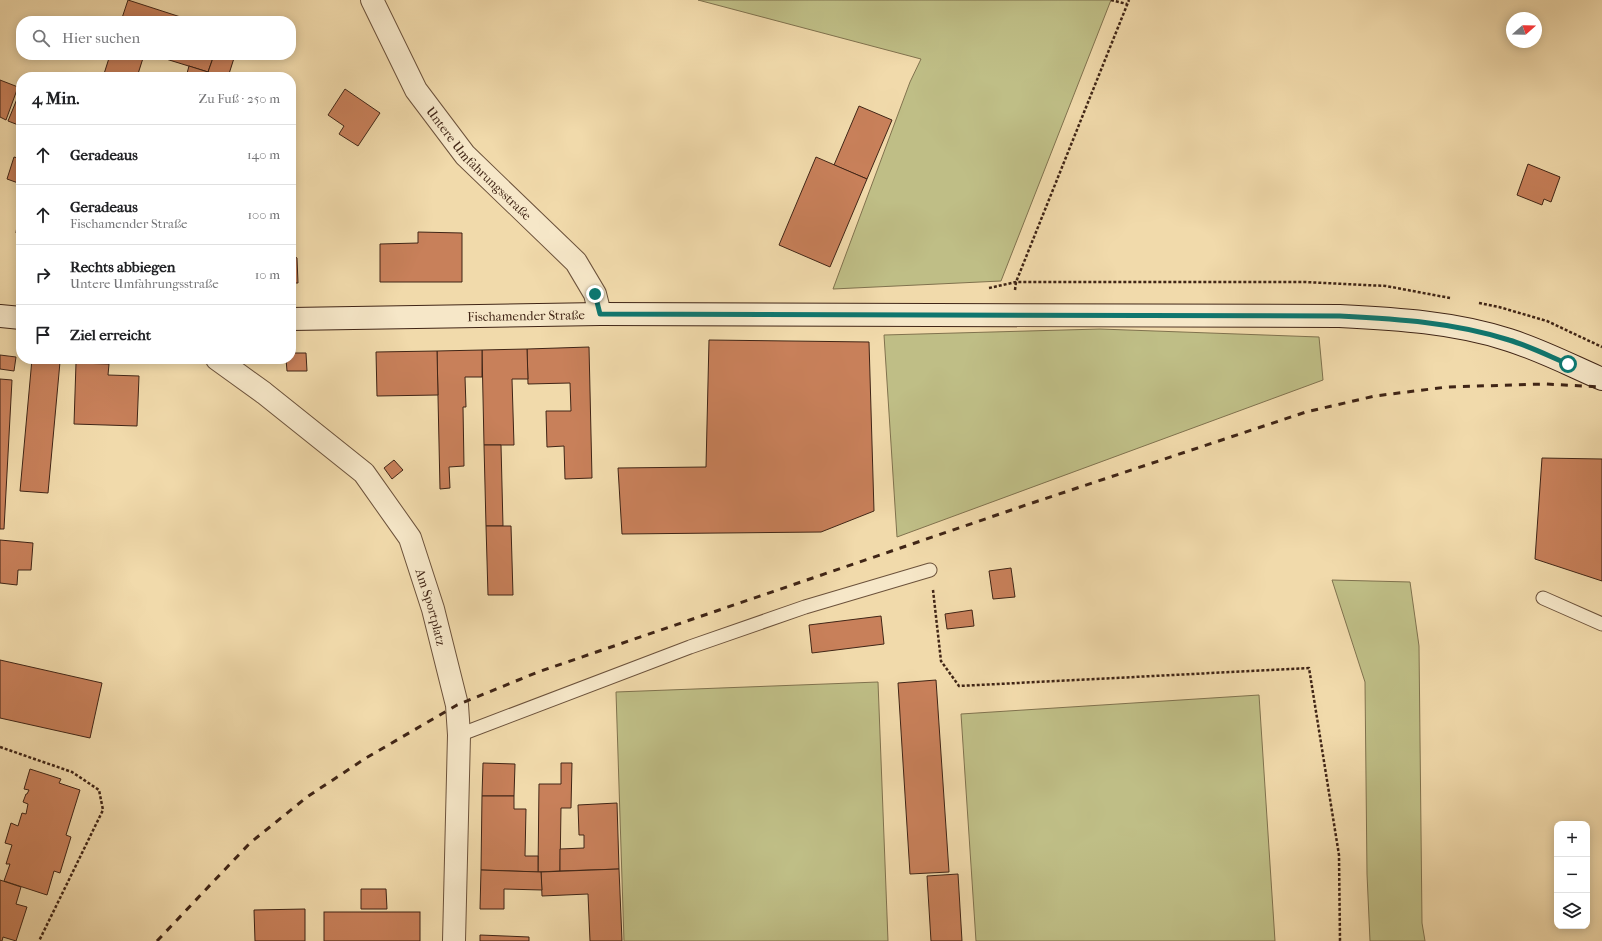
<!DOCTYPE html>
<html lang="de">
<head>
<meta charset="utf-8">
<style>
	body { margin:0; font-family:"IM FELL French Canon",serif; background:#f6f6f6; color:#202124 }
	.controls { position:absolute; right:12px; bottom:12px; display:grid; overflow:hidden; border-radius:8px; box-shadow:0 2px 10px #0003 }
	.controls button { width:36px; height:36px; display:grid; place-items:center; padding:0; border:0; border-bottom:1px solid #e0e0e0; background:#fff; color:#202124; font:20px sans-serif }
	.compass { position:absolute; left:1506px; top:12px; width:36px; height:36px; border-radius:50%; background:#fff; box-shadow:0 2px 10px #0003; rotate:70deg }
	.stop { position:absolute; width:12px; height:12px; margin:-9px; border:3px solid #0f766e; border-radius:50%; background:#fff }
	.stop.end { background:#0f766e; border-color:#fff; box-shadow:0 1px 4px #0008 }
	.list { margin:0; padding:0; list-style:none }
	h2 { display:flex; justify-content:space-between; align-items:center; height:52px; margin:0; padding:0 16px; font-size:17px }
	h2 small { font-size:13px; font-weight:400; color:#757577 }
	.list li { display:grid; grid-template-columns:26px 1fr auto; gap:12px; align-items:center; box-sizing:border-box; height:60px; padding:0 16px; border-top:1px solid #e0e0e0 }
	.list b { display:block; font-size:15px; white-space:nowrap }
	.list p { margin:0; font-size:13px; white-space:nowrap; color:#757577 }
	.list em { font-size:13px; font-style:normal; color:#757577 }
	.icon { flex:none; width:22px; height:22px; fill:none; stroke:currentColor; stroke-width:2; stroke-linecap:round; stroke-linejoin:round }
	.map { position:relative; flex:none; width:1602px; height:941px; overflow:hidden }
	.search { position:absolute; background:#fff; box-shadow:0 2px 10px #0003; left:16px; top:16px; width:280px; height:44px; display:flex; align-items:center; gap:10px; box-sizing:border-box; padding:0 14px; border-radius:16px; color:#757577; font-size:15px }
	.panel { position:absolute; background:#fff; box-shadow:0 2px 10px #0003; left:16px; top:72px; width:280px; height:292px; border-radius:16px }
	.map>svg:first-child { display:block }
	.green { fill:#bfbe86; stroke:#80724e }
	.building { fill:#c8805a; stroke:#402516 }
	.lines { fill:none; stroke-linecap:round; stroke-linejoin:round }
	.lane-casing { stroke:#6c523b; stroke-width:15 }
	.street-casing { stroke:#6c523b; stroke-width:24 }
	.secondary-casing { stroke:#402516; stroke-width:24 }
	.path { stroke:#402516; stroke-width:2.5; stroke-dasharray:3 2; stroke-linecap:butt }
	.lane { stroke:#f6e7c8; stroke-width:13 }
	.street { stroke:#f6e7c8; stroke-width:22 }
	.secondary { stroke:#f6e7c8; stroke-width:22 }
	.rail { stroke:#402516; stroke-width:3; stroke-dasharray:7 7; stroke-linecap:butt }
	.route { stroke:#0f766e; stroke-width:5 }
	.labels { text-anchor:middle; stroke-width:4; stroke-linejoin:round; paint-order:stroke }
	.street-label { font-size:13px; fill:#402516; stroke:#f6e7c8 }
</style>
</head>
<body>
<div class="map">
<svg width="1602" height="941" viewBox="0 0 1602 941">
	<rect width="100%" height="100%" fill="#f1daab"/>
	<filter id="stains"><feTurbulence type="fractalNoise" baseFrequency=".005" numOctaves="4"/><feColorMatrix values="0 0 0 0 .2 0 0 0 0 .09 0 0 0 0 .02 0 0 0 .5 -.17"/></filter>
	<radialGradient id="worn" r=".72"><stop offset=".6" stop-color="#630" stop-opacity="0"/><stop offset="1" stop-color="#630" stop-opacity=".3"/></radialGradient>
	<g class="green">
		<path d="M698,0H1111L1001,281L833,289L910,82L921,59Z"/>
		<path d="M1100,329L1319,337L1323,380L897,537L884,335Z"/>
		<path d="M1332,580L1410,582L1419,646L1422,923L1425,941H1370L1367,874L1365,682Z"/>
		<path d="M878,682L888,941H624L616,692Z"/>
		<path d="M1259,695L1275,941H976L961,714Z"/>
	</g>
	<g class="building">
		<path d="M128,0L193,21H121Z"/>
		<path d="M110,55H144L137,77H103Z"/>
		<path d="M153,55H214L208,72Z"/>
		<path d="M214,55H235L228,77H223L208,72Z"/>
		<path d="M189,66L208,72L223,77H186Z"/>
		<path d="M0,80L18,87L6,120L0,117Z"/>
		<path d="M345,89L380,113L358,146L339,134L344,126L328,115Z"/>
		<path d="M17,99L21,100V126L8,121Z"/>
		<path d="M859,106L892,120L867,179L834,165Z"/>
		<path d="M14,157L21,159V184L7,179Z"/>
		<path d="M816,157L867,179L830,267L779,245Z"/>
		<path d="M1528,164L1560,177L1551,202L1544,199L1542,205L1517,195Z"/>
		<path d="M18,218L21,219V234L16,233Z"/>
		<path d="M418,232L462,233V282H380V244L418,243Z"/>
		<path d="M291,254L297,258L298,283H291Z"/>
		<path d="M709,340L869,342L874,511L821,532L622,534L618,468L706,467Z"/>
		<path d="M589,347L592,478L565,479L564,446L547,447L546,411H571L570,383L528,384L527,349Z"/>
		<path d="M527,349L528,379H512L514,445H484L482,350Z"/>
		<path d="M482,350V377H465L466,407H463L464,466L449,467L450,488L440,489L437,351Z"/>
		<path d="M437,351L438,395L377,396L376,352Z"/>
		<path d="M291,353H306L307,371H287L286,359H291Z"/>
		<path d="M0,355L16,357L14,371L0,369Z"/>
		<path d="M32,359L60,362L48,493L20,491Z"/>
		<path d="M76,363L109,364L108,375L139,376L137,426L74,424Z"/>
		<path d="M0,379L12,380L4,529H0Z"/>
		<path d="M484,445H501L503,526H486Z"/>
		<path d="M1542,458L1602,459V581L1535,559Z"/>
		<path d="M394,460L403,470L392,479L384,468Z"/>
		<path d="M486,526H511L513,595H488Z"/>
		<path d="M0,540L33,543L31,570H18L17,585L0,583Z"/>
		<path d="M1011,568L1015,597L993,599L989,571Z"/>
		<path d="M972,610L974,626L947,629L945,614Z"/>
		<path d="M881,616L884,644L812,653L809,625Z"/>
		<path d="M0,660L102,683L90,738L0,718Z"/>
		<path d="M936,680L949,872L910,874L898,683Z"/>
		<path d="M483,763L515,764L514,796H482Z"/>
		<path d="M561,763H572L571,808H561L560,871L538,872L539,784H561Z"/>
		<path d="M30,769L61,779L59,783L80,790L66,835L71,837L60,873L54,871L47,895L4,881L10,864H6L12,845L5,843L11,823L18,826L22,813L26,814L28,804L23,802L26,794H27L29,790L24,789Z"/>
		<path d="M482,796H514V809H526L525,856H538V872L481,870Z"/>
		<path d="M617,803L619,869L560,871V849L584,848V835H579L578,805Z"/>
		<path d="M619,869L622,941H590L588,894L542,896L541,872Z"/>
		<path d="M481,870L541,872L542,890L504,889V909H480Z"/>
		<path d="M958,874L962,941H931L927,876Z"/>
		<path d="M0,880L21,887L16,904L27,907L16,941L3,937L2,941H0Z"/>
		<path d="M361,889H386L387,909H361Z"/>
		<path d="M305,909V941H255L254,910Z"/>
		<rect x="324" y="912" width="96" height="29"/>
		<path d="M480,935L529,937V941H480Z"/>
	</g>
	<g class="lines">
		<g class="lane-casing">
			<g id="lane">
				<path d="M1543,598L1602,624"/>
				<path d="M459,735L690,647L805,607L930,570"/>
			</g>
		</g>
		<g class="street-casing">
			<g id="street">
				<path id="s1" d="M372,0L416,90L465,155L576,262L595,294L600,314"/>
				<path id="s2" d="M217,359L264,393L364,473L410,538L433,609L457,705L459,735L454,941"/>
			</g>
		</g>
		<g class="secondary-casing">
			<g id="secondary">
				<path d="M0,316L21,318"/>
				<path id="s3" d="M291,319L600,314L1339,316C1396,319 1454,322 1509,340C1541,350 1572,366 1602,379"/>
			</g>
		</g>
		<g class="path">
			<path d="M1111,0L1127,4"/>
			<path d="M989,288L1016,282H1304L1386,286L1450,298"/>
			<path d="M1015,290L1016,282L1129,0"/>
			<path d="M1479,303L1499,307L1547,321L1602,347"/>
			<path d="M933,590L941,661L959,686L1309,668L1339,855L1340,941"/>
			<path d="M0,747L72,772L99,790L103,810L39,941"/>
		</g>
		<use href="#lane" class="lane"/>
		<use href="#street" class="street"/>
		<use href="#secondary" class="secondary"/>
		<path class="rail" d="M157,941L250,843L307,797L366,758L457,705L538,672L1026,505L1306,412L1375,396L1447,387L1545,384L1602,387"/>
	</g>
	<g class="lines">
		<path class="route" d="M595,294L600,314L1339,316C1396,319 1454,322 1509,340C1529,346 1549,356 1568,364"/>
	</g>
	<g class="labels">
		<g class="street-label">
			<text dy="5" stroke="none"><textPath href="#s1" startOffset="197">Untere Umfahrungsstraße</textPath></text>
			<text dy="5" stroke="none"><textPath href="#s3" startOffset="235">Fischamender Straße</textPath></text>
			<text dy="5" stroke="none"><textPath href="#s2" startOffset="338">Am Sportplatz</textPath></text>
		</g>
	</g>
	<rect width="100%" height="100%" filter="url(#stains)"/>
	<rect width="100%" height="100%" fill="url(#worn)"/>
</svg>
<div class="controls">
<button>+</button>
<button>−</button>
<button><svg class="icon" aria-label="layers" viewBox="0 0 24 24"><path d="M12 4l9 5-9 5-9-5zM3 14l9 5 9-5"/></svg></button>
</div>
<svg class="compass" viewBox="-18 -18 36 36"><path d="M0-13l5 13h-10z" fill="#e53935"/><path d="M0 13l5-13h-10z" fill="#757577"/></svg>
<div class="stop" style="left:1568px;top:364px"></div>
<div class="stop end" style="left:595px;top:294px"></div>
<div class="search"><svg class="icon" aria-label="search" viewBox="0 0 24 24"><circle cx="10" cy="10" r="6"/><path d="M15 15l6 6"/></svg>Hier suchen</div>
<section class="panel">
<h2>4 Min.<small>Zu Fuß · 250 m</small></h2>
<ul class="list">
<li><svg class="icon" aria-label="ahead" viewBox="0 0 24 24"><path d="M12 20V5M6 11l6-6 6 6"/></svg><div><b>Geradeaus</b></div><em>140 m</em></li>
<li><svg class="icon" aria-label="ahead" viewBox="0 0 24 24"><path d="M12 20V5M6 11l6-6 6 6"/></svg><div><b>Geradeaus</b><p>Fischamender Straße</p></div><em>100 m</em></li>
<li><svg class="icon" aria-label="right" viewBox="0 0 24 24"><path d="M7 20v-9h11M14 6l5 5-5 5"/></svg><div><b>Rechts abbiegen</b><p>Untere Umfahrungsstraße</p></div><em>10 m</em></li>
<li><svg class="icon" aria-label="arrive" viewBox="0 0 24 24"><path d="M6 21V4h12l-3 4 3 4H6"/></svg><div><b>Ziel erreicht</b></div></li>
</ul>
</section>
</div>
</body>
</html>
